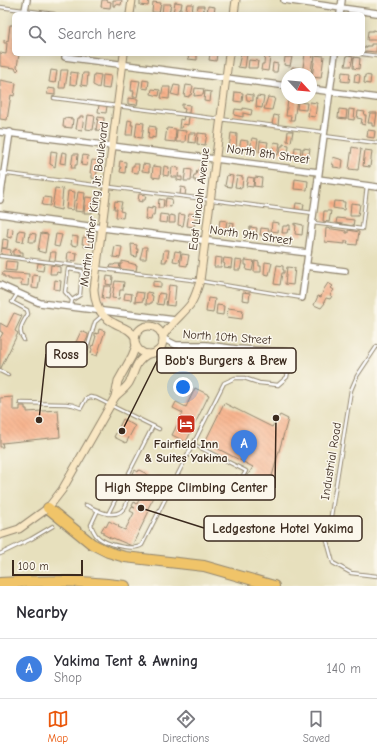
<!DOCTYPE html>
<html lang="en">
<head>
<meta charset="utf-8">
<style>
	body { margin:0; font-family:"Comic Neue",sans-serif; background:#f2f2f3; color:#2b2b33 }
	.compass { position:absolute; left:281px; top:68px; width:36px; height:36px; border-radius:50%; background:#fff; box-shadow:0 2px 10px #0003; rotate:116deg }
	.scale { position:absolute; left:12px; bottom:10px; width:71px; box-sizing:border-box; padding-left:4px; border:2px solid #3b2a1e; border-top:0; font-size:11px; line-height:14px; white-space:nowrap; color:#3b2a1e; -webkit-text-stroke:3px #fbf7ec; paint-order:stroke }
	.you { position:absolute; left:183px; top:387px; width:14px; height:14px; margin:-10px; border:3px solid #fff; border-radius:50%; background:#1a73e8; box-shadow:0 0 0 6px #1a73e833 }
	.badge { display:grid; place-items:center; width:26px; height:26px; border-radius:50%; background:#ea580c; color:#fff; font-size:13px; font-weight:700 }
	.pin { position:absolute; translate:-50% -33px; filter:drop-shadow(0 1px 2px #0008) }
	.pin::after { content:''; position:absolute; top:21px; width:14px; height:12px; background:inherit; clip-path:polygon(0 0,100% 0,50% 100%) }
	.list { margin:0; padding:0; list-style:none }
	h2 { display:flex; justify-content:space-between; align-items:center; height:52px; margin:0; padding:0 16px; font-size:17px }
	h2 small { font-size:13px; font-weight:400; color:#7c7c81 }
	.list li { display:grid; grid-template-columns:26px 1fr auto; gap:12px; align-items:center; box-sizing:border-box; height:60px; padding:0 16px; border-top:1px solid #e1e1e2 }
	.list b { display:block; font-size:15px; white-space:nowrap }
	.list p { margin:0; font-size:13px; white-space:nowrap; color:#7c7c81 }
	.list em { font-size:13px; font-style:normal; color:#7c7c81 }
	.icon { flex:none; width:22px; height:22px; fill:none; stroke:currentColor; stroke-width:2; stroke-linecap:round; stroke-linejoin:round }
	.map { position:relative; flex:none; width:377px; height:586px; overflow:hidden }
	.search { position:absolute; background:#fff; box-shadow:0 2px 10px #0003; left:12px; right:12px; top:12px; height:44px; display:flex; align-items:center; gap:10px; box-sizing:border-box; padding:0 14px; border-radius:6px; color:#7c7c81; font-size:15px }
	.sheet { height:112px; background:#fff }
	nav { display:flex; justify-content:space-around; align-items:center; box-sizing:border-box; height:56px; border-top:1px solid #e1e1e2; background:#fff; font-size:11px; color:#7c7c81 }
	nav a { display:grid; justify-items:center; gap:2px }
	nav .on { color:#ea580c }
	.map>svg:first-child { display:block }
	.building { fill:url(#building-back-hatch) }
	.lines { fill:none; stroke-linecap:round; stroke-linejoin:round }
	.lane-casing { stroke:#91856e; stroke-width:4.5 }
	.street-casing { stroke:#91856e; stroke-width:8 }
	.secondary-casing { stroke:#91856e; stroke-width:9 }
	.highway-casing { stroke:#91856e; stroke-width:12 }
	.lane { stroke:#fff; stroke-width:2.5 }
	.street { stroke:#fff; stroke-width:5.5 }
	.secondary { stroke:#f9e7c3; stroke-width:7 }
	.highway { stroke:#f0c469; stroke-width:10 }
	.labels { text-anchor:middle; stroke-width:3; stroke-linejoin:round; paint-order:stroke }
	.street-label { font-size:12px; fill:#3b2a1e; stroke:#fbf7ec }
	.poi-label { font-size:12px; font-weight:bold; fill:#3b2a1e; stroke:#fbf7ec }
	.leader { fill:none; stroke:#3b2a1e; stroke-width:1.5 }
	.callout-dot { fill:#3b2a1e; stroke:#fbf7ec; stroke-width:1.5 }
	.callout { fill:#fbf7ec; stroke:#3b2a1e; stroke-width:1.5 }
	.callout-label { font-size:13px; text-anchor:middle; font-weight:bold; fill:#3b2a1e }
</style>
</head>
<body>
<div class="map">
<svg width="377" height="586" viewBox="0 0 377 586">
	<defs>
		<pattern id="building-back-hatch" width="6" height="6" patternUnits="userSpaceOnUse"><rect width="6" height="6" fill="#f7b18a"/><path d="M-1 5l2 2M0 0l6 6M5-1l2 2" fill="none" stroke="#d59877"/></pattern>
	</defs>
	<rect width="100%" height="100%" fill="#fbf7ec"/>
	<filter id="ink" filterUnits="userSpaceOnUse"><feTurbulence type="fractalNoise" baseFrequency=".025" numOctaves="2"/><feDisplacementMap in="SourceGraphic" scale="8" xChannelSelector="R" yChannelSelector="G"/><feConvolveMatrix kernelMatrix="1 2 1 2 8 2 1 2 1" color-interpolation-filters="sRGB"/></filter>
	<filter id="wash" filterUnits="userSpaceOnUse"><feTurbulence type="fractalNoise" baseFrequency=".012" numOctaves="4" result="noise"/><feDisplacementMap in="SourceGraphic" scale="16" xChannelSelector="R" yChannelSelector="G"/><feGaussianBlur stdDeviation="0.9" result="paint"/><feColorMatrix in="noise" values="0 0 0 0 0 0 0 0 0 0 0 0 0 0 0 0 0 1.4 0 .05"/><feComposite in="paint" operator="in"/></filter>
	<g filter="url(#wash)">
		<rect width="100%" height="100%" fill="#e7e0bd"/>
		<g id="blocks">
			<g class="building">
				<path d="M102,0H107V1L111,2L110,8L101,7Z"/>
				<path d="M113,0H122L121,5L115,4V6H113Z"/>
				<path d="M140,0H149L148,6L140,5Z"/>
				<path d="M153,2L161,3L159,13L152,12Z"/>
				<path d="M175,2L182,3L181,9H179L178,13H173Z"/>
				<path d="M163,4H171L169,14H162Z"/>
				<path d="M187,4H193L192,14H185Z"/>
				<path d="M198,6H204L203,14H193V12H197Z"/>
				<path d="M208,6L215,7L214,14H207Z"/>
				<path d="M10,25H14V54H19L17,67L19,69L17,71L15,68L0,66V53L6,54L7,43H4V40L8,41Z"/>
				<path d="M373,30L377,31V40H367L368,31H373Z"/>
				<path d="M371,44H377L376,52L365,51V53H363V48H366V46H371Z"/>
				<path d="M189,54H197V60L188,59Z"/>
				<path d="M210,54H217L216,61L209,60Z"/>
				<path d="M241,54H247L245,68L238,67Z"/>
				<path d="M265,54H268V57H270L268,71L261,70L262,64H264Z"/>
				<path d="M305,54H313L311,74H302Z"/>
				<path d="M315,55L324,56L321,78L312,77Z"/>
				<path d="M347,55L353,56L351,66H345Z"/>
				<path d="M285,57H292L290,66L284,65Z"/>
				<path d="M354,57L360,58L359,69L353,68Z"/>
				<path d="M249,60L258,61L257,68H248Z"/>
				<path d="M273,63L278,64L277,72H272Z"/>
				<path d="M292,67L301,68V74H291Z"/>
				<path d="M51,70L57,71L55,83L49,82Z"/>
				<path d="M61,70H68L65,88H59Z"/>
				<path d="M71,72L78,73L76,85L70,84Z"/>
				<path d="M342,72L350,73L349,82L341,81Z"/>
				<path d="M83,73H88L87,86L81,85Z"/>
				<path d="M94,74L101,75L99,88L93,85Z"/>
				<path d="M355,74L360,75L359,83L354,82Z"/>
				<path d="M103,75L111,76L109,89L102,88Z"/>
				<path d="M365,75L371,76L370,84L364,83Z"/>
				<path d="M0,80L16,83L14,96L11,95L7,120L0,119Z"/>
				<path d="M132,80L140,81L137,97H133L134,91H131Z"/>
				<path d="M143,80L149,81L148,89L142,88Z"/>
				<path d="M174,85L180,86L179,96L171,94Z"/>
				<path d="M186,85L193,86L191,95H189V97L184,96Z"/>
				<path d="M163,87H170L169,99L161,98Z"/>
				<path d="M48,88L55,89V95L47,94Z"/>
				<path d="M195,88L204,89L203,95L194,96Z"/>
				<path d="M152,89L160,90L159,96L151,94Z"/>
				<path d="M205,91L211,92L210,102L204,101Z"/>
				<path d="M235,92L243,93L242,102L234,101Z"/>
				<path d="M246,94L253,95V101L247,100Z"/>
				<path d="M257,96L264,97L262,108L256,107Z"/>
				<path d="M268,97L275,98L272,110L264,109Z"/>
				<path d="M128,98L138,99L137,105L128,104Z"/>
				<path d="M288,99L297,100L294,120H290L291,116H286Z"/>
				<path d="M298,102L307,103L306,110L297,109Z"/>
				<path d="M310,102L317,103L315,117L308,116Z"/>
				<path d="M182,104L190,105L189,113H184L185,109L182,108Z"/>
				<path d="M99,105L107,106L106,113L98,112Z"/>
				<path d="M243,108L252,110L251,115L243,113V117L234,115L235,109L243,110Z"/>
				<path d="M339,109L347,110L346,119L338,118Z"/>
				<path d="M349,109L355,110L354,120L348,119Z"/>
				<path d="M358,111L365,112L364,115H366L365,125L361,124L362,119L357,118Z"/>
				<path d="M370,113H377L375,126H372V123H368Z"/>
				<path d="M88,115L95,116L93,130L86,129Z"/>
				<path d="M274,115L279,116L278,125L272,124Z"/>
				<path d="M80,116H84L82,130L76,129L78,118H80Z"/>
				<path d="M184,116L189,117L188,125L183,124L182,128H179L180,119L183,120Z"/>
				<path d="M98,117L104,118L103,131L96,130Z"/>
				<path d="M64,118L73,119L72,128L63,127Z"/>
				<path d="M128,120L132,121L131,125H133L132,135H126Z"/>
				<path d="M137,122L144,123L142,138L135,137Z"/>
				<path d="M149,126L156,127L155,138L152,137V139L148,138Z"/>
				<path d="M167,128L176,129L175,142L165,141Z"/>
				<path d="M177,130L186,131L185,142H176Z"/>
				<path d="M368,130L375,131L374,138L367,137Z"/>
				<path d="M288,131H293L291,142L287,141Z"/>
				<path d="M189,133H196L195,143L188,142Z"/>
				<path d="M198,133L207,134L205,145L197,144Z"/>
				<path d="M231,133L237,134L236,150L229,149Z"/>
				<path d="M252,138L258,139L256,152L250,151Z"/>
				<path d="M241,140L248,141L247,150L239,149Z"/>
				<path d="M260,141L268,142L266,153L259,152Z"/>
				<path d="M274,142L280,143L278,155L272,154Z"/>
				<path d="M283,144L289,145L288,156L280,153L281,146H283Z"/>
				<path d="M295,147L301,148L300,157L294,156Z"/>
				<path d="M352,147L361,149L358,170L349,169Z"/>
				<path d="M303,148L310,149L308,159L302,158Z"/>
				<path d="M365,150L372,151L370,167L363,166Z"/>
				<path d="M51,151L57,152L55,167L50,164Z"/>
				<path d="M62,152L67,153L66,164L60,163Z"/>
				<path d="M73,154H78L77,165H75V168H71Z"/>
				<path d="M83,155L88,156L87,166L81,165Z"/>
				<path d="M333,157L343,160L342,168L333,167L334,165L332,164Z"/>
				<path d="M92,160L98,161L96,179L92,178V173H90Z"/>
				<path d="M120,161L126,162L125,173L120,172L121,167H119Z"/>
				<path d="M134,164H139L138,173L131,172L132,166H134Z"/>
				<path d="M143,164L149,165V172L142,171Z"/>
				<path d="M153,166L161,167L160,178L152,177Z"/>
				<path d="M164,166L169,167L168,176L163,175Z"/>
				<path d="M172,167L179,168L178,177H182V181L177,180V177H171Z"/>
				<path d="M186,169L192,170L191,181H184Z"/>
				<path d="M197,170L204,171L202,182H195L196,180H193L194,175H196Z"/>
				<path d="M227,175L233,176L231,187L225,186Z"/>
				<path d="M237,176L243,177L242,188L235,187Z"/>
				<path d="M248,177L254,178L253,187L246,186Z"/>
				<path d="M255,177L262,178L261,187L254,186Z"/>
				<path d="M295,179L308,181L307,190L294,189Z"/>
				<path d="M181,187L186,188L185,196L180,195Z"/>
				<path d="M55,188L63,189L61,210L52,208Z"/>
				<path d="M68,191L75,192L73,210L66,209Z"/>
				<path d="M78,192L85,193L83,212L75,211Z"/>
				<path d="M139,194L146,195L145,200H142V202L138,201Z"/>
				<path d="M44,197L51,198L50,206L42,205Z"/>
				<path d="M86,197L94,198L92,213H84Z"/>
				<path d="M166,198L172,199L171,207L165,206Z"/>
				<path d="M159,199L164,200L163,208H158Z"/>
				<path d="M115,201L122,202L120,211L124,212L123,218L116,217L117,209H114Z"/>
				<path d="M334,201L345,202L344,210L333,208Z"/>
				<path d="M296,203L304,204L303,210L295,209Z"/>
				<path d="M351,203L360,204L358,216H350Z"/>
				<path d="M152,206L155,207L154,215H152L151,220L145,219L147,208L152,209Z"/>
				<path d="M324,211H331L329,222L323,221Z"/>
				<path d="M189,213L200,215L199,219L195,218L194,227L187,226Z"/>
				<path d="M160,214L168,215L167,223L159,222Z"/>
				<path d="M179,214L185,215L183,226L178,225Z"/>
				<path d="M170,215L175,216V223H169Z"/>
				<path d="M337,218L354,220L353,226L336,223Z"/>
				<path d="M220,220L227,221L225,233L218,232Z"/>
				<path d="M230,222L234,223L233,232L228,231Z"/>
				<path d="M272,222L279,223L278,232L271,231Z"/>
				<path d="M294,223L303,225L302,235L295,234L296,225H294Z"/>
				<path d="M288,225H290V230L288,229L287,233H282L283,226H288Z"/>
				<path d="M250,227L257,228L256,235H255L254,237H251V234H249Z"/>
				<path d="M8,228L13,229L12,238L7,237Z"/>
				<path d="M261,228L269,229L268,236L260,235Z"/>
				<path d="M326,228L346,231V233H348V230L359,232L357,245L347,244L348,241H345V244L325,242Z"/>
				<path d="M19,230L25,231L23,242L17,241Z"/>
				<path d="M30,233L36,234L35,242H29Z"/>
				<path d="M41,233L48,234L45,253L38,251Z"/>
				<path d="M56,234L62,235L59,247L54,246Z"/>
				<path d="M72,236L78,237L77,246L71,245Z"/>
				<path d="M83,237L90,238L89,247H84V244H82Z"/>
				<path d="M3,239L8,240L7,248H2Z"/>
				<path d="M131,244L137,245L136,249H138L137,257L132,256Z"/>
				<path d="M115,246L122,247L120,258L113,257Z"/>
				<path d="M143,247H147L146,259H140Z"/>
				<path d="M2,248L11,250L10,256L1,254Z"/>
				<path d="M15,249L20,250V252H23V256L13,255V251H15Z"/>
				<path d="M164,250H169L167,260H166V262H162Z"/>
				<path d="M175,251L181,252L179,262L173,261Z"/>
				<path d="M51,252H56L55,262L49,261Z"/>
				<path d="M68,252L77,253L76,261L67,260Z"/>
				<path d="M182,254L189,255L187,266L180,265Z"/>
				<path d="M215,257L222,258L221,267H214Z"/>
				<path d="M224,258L232,259L231,268L224,267L225,264L223,263Z"/>
				<path d="M236,260L242,261L240,270H235Z"/>
				<path d="M245,260L254,261L252,271L246,270L247,265H245Z"/>
				<path d="M6,261L17,262L16,271L5,270Z"/>
				<path d="M122,261L137,265L136,271L120,269V264H122Z"/>
				<path d="M255,261L259,262V266H261V272H254Z"/>
				<path d="M265,262L272,263L269,275L264,274Z"/>
				<path d="M38,263L44,264L43,271L37,270Z"/>
				<path d="M115,264H120L119,269L110,268L111,265H114Z"/>
				<path d="M51,265L60,267V273L57,272L56,274H50Z"/>
				<path d="M277,265L283,266V270H284V273H282L280,285L274,284Z"/>
				<path d="M287,267L295,268L293,285L285,284Z"/>
				<path d="M3,272L29,274L28,286L21,285L22,280H11V279H8V277H4V275H2Z"/>
				<path d="M33,275L40,276L38,289L32,288Z"/>
				<path d="M107,276L113,277L112,285L106,284Z"/>
				<path d="M55,280L61,281L60,290L54,289Z"/>
				<path d="M115,281L124,282L123,290H120L119,299L112,298Z"/>
				<path d="M153,281L161,282V287L153,286Z"/>
				<path d="M328,283L333,286L331,288L334,290L330,295L332,296L330,299L326,298L324,302L325,303L321,308L314,305L318,296L321,297L324,289Z"/>
				<path d="M169,285L176,286L174,306L166,305Z"/>
				<path d="M104,286H111L109,299L102,298Z"/>
				<path d="M136,292L144,293L143,301L135,302Z"/>
				<path d="M147,292L152,293L151,295L153,296L152,303H150V304H146Z"/>
				<path d="M243,292L250,293L249,301L242,300Z"/>
				<path d="M125,293L132,294L131,300L124,299Z"/>
				<path d="M159,293L165,294L163,305L157,304Z"/>
				<path d="M208,298L215,299L213,313L206,312Z"/>
				<path d="M217,305L224,306L223,315L216,314Z"/>
				<path d="M228,308L243,310L242,319L227,317Z"/>
				<path d="M14,313L22,316L15,331L18,333L0,370V338L3,333L0,331V323L7,327Z"/>
				<path d="M99,329L105,331L97,356L91,354L92,349L91,348L92,345L93,346L96,336H95V333L98,334Z"/>
				<path d="M81,331L88,334V337L79,354L72,351Z"/>
				<path d="M195,388L209,395L186,442L172,435L183,413L173,408L176,402L186,407Z"/>
				<path d="M13,397V410H20V406H25V409H27V412L58,410L60,437L2,443L3,447H0V398Z"/>
				<path d="M224,403L272,427L280,415L288,419L267,494L264,493L262,499L232,484L236,475L244,479L246,474L248,475L253,467L205,442Z"/>
				<path d="M123,419L135,426L126,443L114,437Z"/>
				<path d="M135,470L138,472L139,470L147,474L146,476L155,480L157,476L164,479L147,510L149,511L132,546L113,538L112,539L103,534V532L101,531L104,526L106,527L109,521L119,526L118,527L125,530L134,513L130,511L132,507L135,508L132,506L134,502L137,504L144,489L132,482L134,477L132,475Z"/>
			</g>
		</g>
	</g>
	<g filter="url(#ink)">
		<use href="#blocks" fill-opacity="0" stroke="#91856e" stroke-width="1"/>
		<g class="lines">
			<g class="lane-casing">
				<g id="lane">
					<path d="M0,7L54,14"/>
					<path d="M362,54L377,56"/>
					<path d="M54,98L323,132"/>
					<path d="M324,136L377,143"/>
					<path d="M0,173L313,213"/>
					<path d="M313,223L362,229L367,186"/>
					<path d="M0,256L200,281L302,298"/>
					<path d="M18,293L12,302L27,310L28,314C22,324 17,330 24,340"/>
					<path d="M71,306L72,300L65,292L68,269L82,271L80,295L72,300"/>
					<path d="M377,346L357,376L351,390L327,541L333,563L351,573L377,576"/>
					<path d="M82,365L95,322L103,315"/>
					<path d="M0,371L8,375"/>
					<path d="M20,403L66,404L73,405L81,408L86,399L90,397L96,398L159,429"/>
					<path d="M193,444L246,471L242,478"/>
					<path d="M234,495L238,487"/>
					<path d="M86,505C93,508 102,514 110,514C127,515 132,497 124,484"/>
					<path d="M98,510L91,525C93,531 96,537 102,540C110,545 134,551 142,545L224,383L235,378H244L259,383L278,385L287,377L291,353"/>
					<path d="M108,514L153,426"/>
					<path d="M0,554L31,539L53,526"/>
				</g>
			</g>
			<g class="street-casing">
				<g id="street">
					<path d="M284,0L377,13"/>
					<path d="M25,10L27,0"/>
					<path d="M340,14L342,0"/>
					<path d="M65,57L287,86"/>
					<path d="M311,89L377,98"/>
					<path d="M0,132L318,172"/>
					<path d="M318,179L377,187"/>
					<path d="M0,200L10,132"/>
					<path d="M0,214C102,229 205,240 308,253"/>
					<path d="M306,266L345,271"/>
					<path d="M0,285L40,303L175,320"/>
					<path d="M302,298L335,54"/>
					<path d="M164,339L176,345H206L237,349L291,352"/>
					<path d="M157,352H182L238,359L290,362"/>
				</g>
			</g>
			<g class="secondary-casing">
				<g id="secondary">
					<path d="M130,14L132,0"/>
					<path d="M234,14L236,0"/>
					<path d="M124,54L94,289C95,304 99,316 114,323C123,328 129,328 135,337"/>
					<circle cx="149" cy="340" r="14"/>
					<path d="M163,336C170,324 181,316 190,305C195,298 197,290 200,281L229,54"/>
					<path d="M115,397C120,392 125,389 129,383C136,371 134,362 148,354"/>
					<path d="M0,535L19,529L48,508L62,490L115,397L118,381L132,356L136,346"/>
				</g>
			</g>
			<g class="highway-casing">
				<g id="highway">
					<path d="M48,508L92,544L108,552L125,557L204,566L274,586"/>
					<path d="M0,583C43,580 82,580 125,586"/>
				</g>
			</g>
			<use href="#lane" class="lane"/>
			<use href="#street" class="street"/>
			<use href="#secondary" class="secondary"/>
			<use href="#highway" class="highway"/>
		</g>
	</g>
	<defs>
		<g id="hotel-square" transform="scale(1)"><rect x="-9" y="-9" width="18" height="18" rx="4" fill="#c8321e" stroke="#fbf7ec"/><path d="M-6-4.5h1.5V1H6V5H4.5V3h-9V5H-6ZM-4 0a1.8 1.8 0 1 1 3.6 0ZM.5 0V-2.5h3Q6-2.5 6 0Z" fill="#fff"/></g>
	</defs>
	<g fill-rule="evenodd">
		<use href="#hotel-square" x="186" y="424"/>
	</g>
	<g class="labels">
		<g class="street-label">
			<text transform="translate(268 154) rotate(8)" y="4">North 8th Street</text>
			<text transform="translate(199 199) rotate(-83)" y="4">East Lincoln Avenue</text>
			<text transform="translate(94 204) rotate(-83)" y="4">Martin Luther King Jr. Boulevard</text>
			<text transform="translate(251 235) rotate(8)" y="4">North 9th Street</text>
			<text transform="translate(227 337) rotate(4)" y="4">North 10th Street</text>
			<text transform="translate(331 461) rotate(-81)" y="4">Industrial Road</text>
		</g>
		<g class="poi-label">
			<text x="186" y="448">Fairfield Inn<tspan x="186" dy="14">&amp; Suites Yakima</tspan></text>
		</g>
	</g>
	<path class="leader" d="M39 420L46 354M122 431L157 361M276 418L275 488M141 508L204 528"/>
	<g class="callout-dot">
		<circle cx="39" cy="420" r="4"/>
		<circle cx="122" cy="431" r="4"/>
		<circle cx="276" cy="418" r="4"/>
		<circle cx="141" cy="508" r="4"/>
	</g>
	<g class="callout">
		<rect x="46" y="342" width="41" height="25" rx="4"/>
		<rect x="157" y="348" width="139" height="25" rx="4"/>
		<rect x="96" y="475" width="179" height="25" rx="4"/>
		<rect x="204" y="516" width="158" height="25" rx="4"/>
	</g>
	<g class="callout-label">
		<text x="66" y="359">Ross</text>
		<text x="226" y="365">Bob's Burgers &amp; Brew</text>
		<text x="186" y="492">High Steppe Climbing Center</text>
		<text x="283" y="533">Ledgestone Hotel Yakima</text>
	</g>
</svg>
<svg class="compass" viewBox="-18 -18 36 36"><path d="M0-13l5 13h-10z" fill="#e53935"/><path d="M0 13l5-13h-10z" fill="#7c7c81"/></svg>
<div class="scale">100 m</div>
<div class="you"></div>
<div class="pin badge" style="left:244px;top:463px;background:#3f7fe0">A</div>
<div class="search"><svg class="icon" aria-label="search" viewBox="0 0 24 24"><circle cx="10" cy="10" r="6"/><path d="M15 15l6 6"/></svg>Search here</div>
</div>
<section class="sheet">
<h2>Nearby<small></small></h2>
<ul class="list">
<li><span class="badge" style="background:#3f7fe0">A</span><div><b>Yakima Tent &amp; Awning</b><p>Shop</p></div><em>140 m</em></li>
</ul>
</section>
<nav>
<a class="on"><svg class="icon" aria-label="map" viewBox="0 0 24 24"><path d="M3 6l6-2 6 2 6-2v14l-6 2-6-2-6 2zM9 4v14M15 6v14"/></svg>Map</a>
<a><svg class="icon" aria-label="directions" viewBox="0 0 24 24"><path d="M12 3l9 9-9 9-9-9zM9 14v-3h6M13 9l2 2-2 2"/></svg>Directions</a>
<a><svg class="icon" aria-label="saved" viewBox="0 0 24 24"><path d="M7 4h10v16l-5-4-5 4z"/></svg>Saved</a>
</nav>
</body>
</html>
